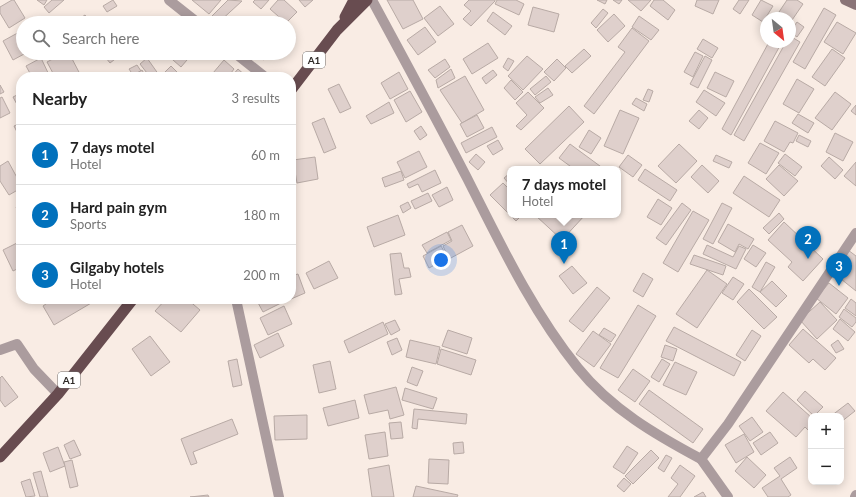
<!DOCTYPE html>
<html lang="en">
<head>
<meta charset="utf-8">
<style>
	body { margin:0; font-family:Lato,sans-serif; background:#f2f2f2; color:#222 }
	.controls { position:absolute; right:12px; bottom:12px; display:grid; overflow:hidden; border-radius:8px; box-shadow:0 2px 10px #0003 }
	.controls button { width:36px; height:36px; display:grid; place-items:center; padding:0; border:0; border-bottom:1px solid #e0e0e0; background:#fff; color:#222; font:20px sans-serif }
	.compass { position:absolute; left:760px; top:12px; width:36px; height:36px; border-radius:50%; background:#fff; box-shadow:0 2px 10px #0003; rotate:151deg }
	.you { position:absolute; left:441px; top:260px; width:14px; height:14px; margin:-10px; border:3px solid #fff; border-radius:50%; background:#1a73e8; box-shadow:0 0 0 6px #1a73e833 }
	.badge { display:grid; place-items:center; width:26px; height:26px; border-radius:50%; background:#0171bc; color:#fff; font-size:13px; font-weight:700 }
	.pin { position:absolute; translate:-50% -33px; filter:drop-shadow(0 1px 2px #0008) }
	.pin::after { content:''; position:absolute; top:21px; width:14px; height:12px; background:inherit; clip-path:polygon(0 0,100% 0,50% 100%) }
	.popup { position:absolute; left:507px; top:166px; width:114px; height:52px; box-sizing:border-box; display:grid; place-content:center; border-radius:8px; background:#fff; filter:drop-shadow(0 1px 3px #0005); font-size:13px; white-space:nowrap; color:#767676 }
	.popup b { font-size:15px; color:#222 }
	.popup::after { content:''; position:absolute; left:50%; top:100%; margin-left:-8px; border:8px solid transparent; border-top-color:#fff }
	.list { margin:0; padding:0; list-style:none }
	h2 { display:flex; justify-content:space-between; align-items:center; height:52px; margin:0; padding:0 16px; font-size:17px }
	h2 small { font-size:13px; font-weight:400; color:#767676 }
	.list li { display:grid; grid-template-columns:26px 1fr auto; gap:12px; align-items:center; box-sizing:border-box; height:60px; padding:0 16px; border-top:1px solid #e0e0e0 }
	.list b { display:block; font-size:15px; white-space:nowrap }
	.list p { margin:0; font-size:13px; white-space:nowrap; color:#767676 }
	.list em { font-size:13px; font-style:normal; color:#767676 }
	.icon { flex:none; width:22px; height:22px; fill:none; stroke:currentColor; stroke-width:2; stroke-linecap:round; stroke-linejoin:round }
	.map { position:relative; flex:none; width:856px; height:497px; overflow:hidden }
	.search { position:absolute; background:#fff; box-shadow:0 2px 10px #0003; left:16px; top:16px; width:280px; height:44px; display:flex; align-items:center; gap:10px; box-sizing:border-box; padding:0 14px; border-radius:22px; color:#767676; font-size:15px }
	.panel { position:absolute; background:#fff; box-shadow:0 2px 10px #0003; left:16px; top:72px; width:280px; height:232px; border-radius:16px }
	.map>svg:first-child { display:block }
	.building { fill:#dfd0cc; stroke:#b8aaa5 }
	.lines { fill:none; stroke-linecap:round; stroke-linejoin:round }
	.minor { stroke:#ab9c9e; stroke-width:10 }
	.secondary { stroke:#8a7477; stroke-width:10 }
	.trunk { stroke:#684c50; stroke-width:11 }
	.labels { text-anchor:middle; stroke-width:3.5; stroke-linejoin:round; paint-order:stroke }
	.shield { fill:#fff; stroke:#6d6967; stroke-width:1 }
	.shield-label { font-size:10px; font-weight:bold; fill:#2e2926 }
</style>
</head>
<body>
<div class="map">
<svg width="856" height="497" viewBox="0 0 856 497">
	<rect width="100%" height="100%" fill="#f9ece4"/>
	<g class="building">
		<path d="M12,0H14L25,18L9,28L0,13V7Z"/>
		<path d="M37,0H47L44,5Z"/>
		<path d="M52,0H64L49,13L44,7Z"/>
		<path d="M113,0L117,6L107,12L103,6Z"/>
		<path d="M192,0H221L209,14Z"/>
		<path d="M228,0L242,1L218,23H211L208,20Z"/>
		<path d="M255,0H269L261,9L253,2Z"/>
		<path d="M278,0H284L297,12L286,23L270,9Z"/>
		<path d="M299,0H313L305,7Z"/>
		<path d="M387,0H413L423,19L403,29Z"/>
		<path d="M469,0H495V1L471,26L463,19L471,11L464,5Z"/>
		<path d="M497,0H516L524,4L519,15L495,4Z"/>
		<path d="M597,0H607L605,4Z"/>
		<path d="M613,0H622L619,4Z"/>
		<path d="M628,0H651L641,11Z"/>
		<path d="M654,0H663L675,10L668,20L650,6Z"/>
		<path d="M697,0H719L713,14L695,6Z"/>
		<path d="M739,0H749L740,14L733,9Z"/>
		<path d="M761,0L773,6L763,22L752,15Z"/>
		<path d="M787,0H797L803,4L790,23V18H782L777,15Z"/>
		<path d="M440,6L454,24L438,36L424,18Z"/>
		<path d="M533,7L559,14L554,32L528,25Z"/>
		<path d="M824,8L836,15L805,69L793,62Z"/>
		<path d="M603,9L608,13L596,28L591,23Z"/>
		<path d="M493,12L512,26L505,35L487,21Z"/>
		<path d="M614,14L625,26L608,42L597,30Z"/>
		<path d="M85,15L91,23H73Z"/>
		<path d="M639,16L659,30L651,40L632,27Z"/>
		<path d="M797,22L804,27L797,37L790,32Z"/>
		<path d="M837,22L856,33L843,54L824,42Z"/>
		<path d="M425,27L436,42L418,55L407,40Z"/>
		<path d="M632,28L649,41L594,114L584,106L625,52L618,47Z"/>
		<path d="M23,30V53H26L13,60L3,41Z"/>
		<path d="M790,36L800,42L744,141L734,135L786,42H790Z"/>
		<path d="M703,39L718,48L712,58L697,49Z"/>
		<path d="M769,42H782L731,135L722,129Z"/>
		<path d="M488,43L498,58L472,74L463,59Z"/>
		<path d="M584,49L591,56L572,73L565,66Z"/>
		<path d="M832,49L845,58L825,86L812,77Z"/>
		<path d="M695,52L703,56L693,77L684,72Z"/>
		<path d="M64,53H69L81,76L55,77L47,62Z"/>
		<path d="M102,53H123L110,63Z"/>
		<path d="M165,53H193L181,67Z"/>
		<path d="M253,53H268L264,60Z"/>
		<path d="M527,56L543,69L523,90L508,76Z"/>
		<path d="M705,56L712,60L698,88L690,84Z"/>
		<path d="M41,58L50,77H32L26,66Z"/>
		<path d="M147,58L159,75L156,77H150L140,64Z"/>
		<path d="M508,58L514,61L508,71L503,67Z"/>
		<path d="M445,59L450,67L435,78L428,70Z"/>
		<path d="M557,59L566,68L554,81L544,72Z"/>
		<path d="M224,60L234,69L228,77H217L213,73Z"/>
		<path d="M137,65L141,71L133,75L129,69Z"/>
		<path d="M171,66L182,77H160Z"/>
		<path d="M238,69L247,77H231Z"/>
		<path d="M451,69L455,78L438,88L436,80Z"/>
		<path d="M142,70L146,77H131Z"/>
		<path d="M493,70L497,75L486,84L482,78Z"/>
		<path d="M399,72L408,89L390,99L381,83Z"/>
		<path d="M715,72L734,81L726,97L707,88Z"/>
		<path d="M465,76L484,110L462,123L440,90Z"/>
		<path d="M546,76L551,82L535,95L530,89Z"/>
		<path d="M797,79L814,89L799,113L783,104Z"/>
		<path d="M511,80L523,92L515,100L504,88Z"/>
		<path d="M339,84L351,108L340,113L328,89Z"/>
		<path d="M0,85L4,92L0,94Z"/>
		<path d="M548,88L553,95L540,103L535,97Z"/>
		<path d="M648,89L653,91L649,102L643,100Z"/>
		<path d="M704,90L725,103L716,116L696,102Z"/>
		<path d="M410,91L422,112L406,122L394,100Z"/>
		<path d="M528,92L544,108L521,130L516,126L527,115L516,103Z"/>
		<path d="M835,92L851,104L832,130L815,118Z"/>
		<path d="M21,93V109L20,110L13,97Z"/>
		<path d="M2,97L10,113L0,118V98Z"/>
		<path d="M636,98L647,104L644,111L632,104Z"/>
		<path d="M389,102L394,113L371,124L366,116Z"/>
		<path d="M856,105V115L851,111Z"/>
		<path d="M569,106L584,122L540,164L525,149Z"/>
		<path d="M620,110L639,118L623,154L604,146Z"/>
		<path d="M699,110L708,118L699,129L689,121Z"/>
		<path d="M798,114L814,123L808,133L792,123Z"/>
		<path d="M477,115L484,128L467,137L460,124Z"/>
		<path d="M324,118L336,148L324,153L312,123Z"/>
		<path d="M775,121L798,133L793,143L790,142L784,152L764,141Z"/>
		<path d="M21,123V140L14,126Z"/>
		<path d="M421,126L427,135L420,140L414,131Z"/>
		<path d="M492,127L497,137L466,153L461,143Z"/>
		<path d="M589,130L601,138L591,154L579,147Z"/>
		<path d="M835,133L853,142L843,161L826,152Z"/>
		<path d="M799,135L811,141L808,147L796,141Z"/>
		<path d="M498,140L503,149L493,155L487,146Z"/>
		<path d="M760,143L779,153L766,174L748,163Z"/>
		<path d="M570,144L604,169H574L559,158Z"/>
		<path d="M679,144L697,161L676,183L658,166Z"/>
		<path d="M419,151L427,167L405,178L397,162Z"/>
		<path d="M476,154L485,162L478,170L469,162Z"/>
		<path d="M785,154L802,167L795,176L778,163Z"/>
		<path d="M628,155L642,165L633,177L619,167Z"/>
		<path d="M716,155L732,162L729,168L713,161Z"/>
		<path d="M315,157L318,179L297,183L293,160Z"/>
		<path d="M829,157L843,170L835,179L821,166Z"/>
		<path d="M8,161L21,185V188L9,195L0,181V166Z"/>
		<path d="M856,162V186L844,176Z"/>
		<path d="M702,165L719,181L708,193L691,177Z"/>
		<path d="M779,165L798,181L784,196L766,179Z"/>
		<path d="M645,169L677,190L670,201L638,180Z"/>
		<path d="M435,170L441,183L422,192L418,184L409,188L407,184Z"/>
		<path d="M401,171L404,180L385,187L382,178Z"/>
		<path d="M510,173V185L504,178Z"/>
		<path d="M744,176L780,200L769,217L733,193Z"/>
		<path d="M503,183L510,190V215H522L516,221L490,195Z"/>
		<path d="M447,187L453,200L439,207L432,195Z"/>
		<path d="M428,193L432,201L415,209L411,201Z"/>
		<path d="M658,199L672,208L661,225L647,217Z"/>
		<path d="M408,202L411,208L403,213L400,206Z"/>
		<path d="M682,203L691,210L666,245L656,238Z"/>
		<path d="M722,203L732,208L713,244L703,239Z"/>
		<path d="M21,204V217L16,207Z"/>
		<path d="M693,211L709,220L678,272L663,263Z"/>
		<path d="M779,213L784,219L769,234L763,228Z"/>
		<path d="M398,215L405,235L374,247L367,227Z"/>
		<path d="M535,215H585L562,240Z"/>
		<path d="M784,222L823,259L803,281L788,267L792,262L768,240Z"/>
		<path d="M728,224L754,239L748,249L739,244L735,252L718,242Z"/>
		<path d="M462,225L473,246L449,259L443,246L452,241L448,232Z"/>
		<path d="M447,232L451,240L427,253L422,245Z"/>
		<path d="M21,241V267L13,271L3,250Z"/>
		<path d="M707,245L733,257L739,246L746,249L736,269L703,254Z"/>
		<path d="M753,245L766,253L756,267L744,259Z"/>
		<path d="M441,246L448,258L429,268L423,256Z"/>
		<path d="M848,250L856,256V291L831,271Z"/>
		<path d="M401,253L404,268H409L411,277L399,279L402,294L395,295L390,254Z"/>
		<path d="M694,255L726,266L723,275L690,264Z"/>
		<path d="M329,261L338,278L314,289L306,273Z"/>
		<path d="M766,262L775,267L760,292L752,287Z"/>
		<path d="M572,266L587,283L573,294L559,276Z"/>
		<path d="M707,270L727,284L697,328L676,314Z"/>
		<path d="M643,273L653,279L643,297L633,291Z"/>
		<path d="M298,274L305,293L291,299V276Z"/>
		<path d="M733,277L744,284L733,300L722,293Z"/>
		<path d="M772,281L787,296L776,307L760,292Z"/>
		<path d="M829,283L848,298L836,314L816,298Z"/>
		<path d="M597,287L610,298L583,332L569,321Z"/>
		<path d="M749,289L777,317L764,329L737,302Z"/>
		<path d="M53,299H98L54,325L43,306Z"/>
		<path d="M166,299H187L200,310L181,332L155,311Z"/>
		<path d="M256,299H278L281,303L263,312Z"/>
		<path d="M851,299L856,303V316L845,308Z"/>
		<path d="M820,302L837,320L817,339L800,320Z"/>
		<path d="M638,305L656,316L618,378L600,368Z"/>
		<path d="M284,306L292,324L268,335L260,318Z"/>
		<path d="M844,309L856,318V322L852,327L839,317Z"/>
		<path d="M840,319L855,332L848,341L833,329Z"/>
		<path d="M395,320L400,330L391,335L385,324Z"/>
		<path d="M383,322L388,334L349,353L344,341Z"/>
		<path d="M674,327L741,362L734,376L666,341Z"/>
		<path d="M604,328L616,335L611,342L599,335Z"/>
		<path d="M803,329L836,358L825,370L813,359L809,363L789,345Z"/>
		<path d="M448,330L472,338L467,354L442,346Z"/>
		<path d="M752,330L761,336L745,361L736,355Z"/>
		<path d="M593,331L611,344L594,367L576,354Z"/>
		<path d="M278,333L284,346L260,358L254,345Z"/>
		<path d="M150,336L170,362L151,376L132,349Z"/>
		<path d="M397,338L402,350L392,355L387,342Z"/>
		<path d="M410,340L440,347L436,364L406,357Z"/>
		<path d="M838,340L844,349L836,353L831,345Z"/>
		<path d="M665,345L677,349L673,361L661,357Z"/>
		<path d="M441,349L476,360L471,375L437,364Z"/>
		<path d="M237,359L242,385L233,387L228,361Z"/>
		<path d="M662,359L670,364L659,382L651,377Z"/>
		<path d="M330,361L336,389L319,393L313,365Z"/>
		<path d="M675,362L697,372L686,395L663,385Z"/>
		<path d="M412,367L423,371L417,386L407,382Z"/>
		<path d="M633,369L650,381L635,402L618,390Z"/>
		<path d="M2,376L18,397L5,407L0,400V378Z"/>
		<path d="M396,387L404,415L390,419L388,410L369,414L364,395Z"/>
		<path d="M405,388L437,398L433,409L402,400Z"/>
		<path d="M649,390L703,429L693,443L639,404Z"/>
		<path d="M805,391L823,407L814,416L797,400Z"/>
		<path d="M783,392L811,417V426L808,430L805,427L796,437L766,411Z"/>
		<path d="M355,400L359,418L328,426L323,408Z"/>
		<path d="M848,403L855,411L841,422V416H831Z"/>
		<path d="M414,409L467,414L466,424L418,419L417,429L412,428Z"/>
		<path d="M307,415V439L275,440L274,416Z"/>
		<path d="M752,417L763,432L750,441L739,426Z"/>
		<path d="M232,419L238,434L193,452L197,463L191,465L181,439Z"/>
		<path d="M401,422L403,438L391,439L389,423Z"/>
		<path d="M385,432L388,456L369,459L365,435Z"/>
		<path d="M770,432L778,443L761,455L753,443Z"/>
		<path d="M744,434L754,452L736,463L725,445Z"/>
		<path d="M74,440L81,455L70,459L64,445Z"/>
		<path d="M463,442L464,453L454,454L453,443Z"/>
		<path d="M627,446L638,453L624,474L613,467Z"/>
		<path d="M58,447L65,466L50,472L43,453Z"/>
		<path d="M651,450L659,458L633,484L625,476Z"/>
		<path d="M666,455L672,458L664,472L658,468Z"/>
		<path d="M747,457L766,475L754,488L735,471Z"/>
		<path d="M790,457L797,468L781,479L791,495L788,497H768L762,488L780,476L774,468Z"/>
		<path d="M429,459L449,460L448,484L428,483Z"/>
		<path d="M72,460L78,486L70,488L64,462Z"/>
		<path d="M389,465L394,497H372L368,469Z"/>
		<path d="M680,465L695,476L680,497H668L678,484L671,478Z"/>
		<path d="M41,471L48,497H40L33,473Z"/>
		<path d="M624,478L631,484L624,492L617,486Z"/>
		<path d="M30,479L35,496L26,497L21,482Z"/>
		<path d="M416,486L458,495L457,497H413Z"/>
		<path d="M703,492L706,497H694Z"/>
		<path d="M208,495L209,497H190Z"/>
	</g>
	<g class="lines">
		<g class="minor">
			<path d="M169,0L198,23"/>
			<path d="M372,0C404,59 436,118 467,178C500,243 532,311 578,368C611,409 656,435 701,459"/>
			<path d="M235,53L265,77"/>
			<path d="M236,299L279,497"/>
			<path d="M0,350L17,344L34,369L58,394"/>
			<path d="M728,497L701,459L728,424L856,233"/>
			<path d="M855,497L856,495"/>
		</g>
		<path class="secondary" d="M845,0L856,5"/>
		<g class="trunk">
			<path d="M345,17L354,0"/>
			<path d="M291,90L337,30L367,0"/>
			<path d="M0,457L58,394L133,299"/>
		</g>
	</g>
	<g class="labels">
		<g class="shield">
			<rect x="303" y="52" width="22" height="16" rx="3"/>
			<rect x="58" y="372" width="22" height="16" rx="3"/>
		</g>
		<g class="shield-label">
			<text x="314" y="64">A1</text>
			<text x="69" y="384">A1</text>
		</g>
	</g>
</svg>
<div class="controls">
<button>+</button>
<button>−</button>
</div>
<svg class="compass" viewBox="-18 -18 36 36"><path d="M0-13l5 13h-10z" fill="#e53935"/><path d="M0 13l5-13h-10z" fill="#767676"/></svg>
<div class="you"></div>
<div class="pin badge" style="left:564px;top:264px">1</div>
<div class="popup"><b>7 days motel</b>Hotel</div>
<div class="pin badge" style="left:808px;top:259px">2</div>
<div class="pin badge" style="left:839px;top:286px">3</div>
<div class="search"><svg class="icon" aria-label="search" viewBox="0 0 24 24"><circle cx="10" cy="10" r="6"/><path d="M15 15l6 6"/></svg>Search here</div>
<section class="panel">
<h2>Nearby<small>3 results</small></h2>
<ul class="list">
<li><span class="badge">1</span><div><b>7 days motel</b><p>Hotel</p></div><em>60 m</em></li>
<li><span class="badge">2</span><div><b>Hard pain gym</b><p>Sports</p></div><em>180 m</em></li>
<li><span class="badge">3</span><div><b>Gilgaby hotels</b><p>Hotel</p></div><em>200 m</em></li>
</ul>
</section>
</div>
</body>
</html>
